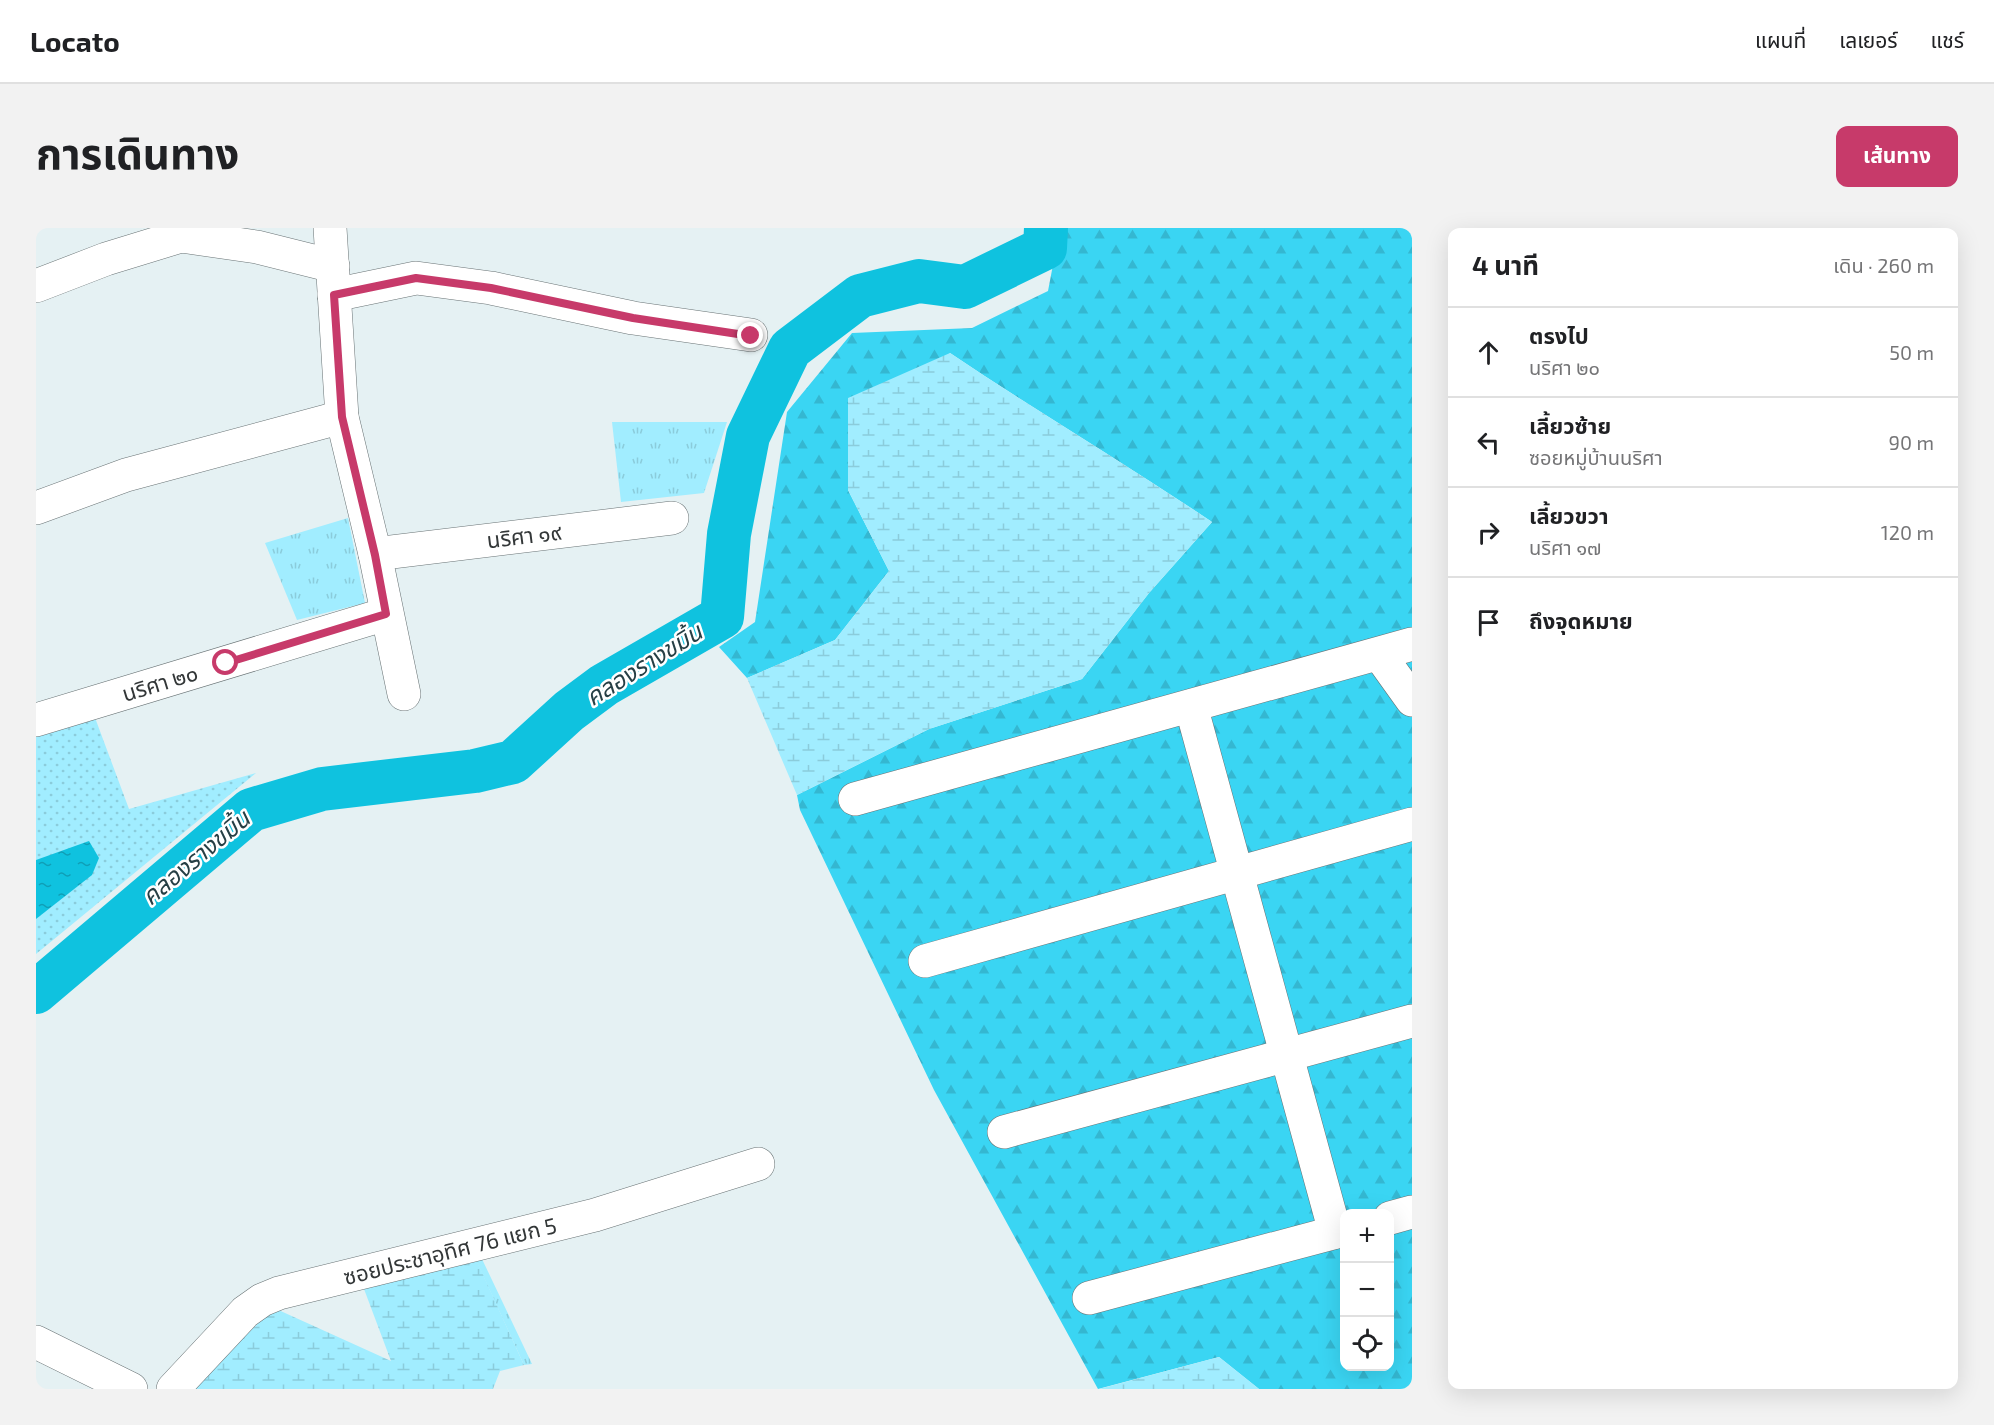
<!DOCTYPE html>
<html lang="th">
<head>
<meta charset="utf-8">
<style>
	body { margin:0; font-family:"Exo 2","Noto Sans Thai",sans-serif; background:#f2f2f2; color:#202124 }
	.controls { position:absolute; right:18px; bottom:18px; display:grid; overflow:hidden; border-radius:12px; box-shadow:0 6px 24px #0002 }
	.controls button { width:54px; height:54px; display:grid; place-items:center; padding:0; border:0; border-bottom:2px solid #e0e0e0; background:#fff; color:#202124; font:30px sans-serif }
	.stop { position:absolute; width:18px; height:18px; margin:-14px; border:4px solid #c73a6a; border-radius:50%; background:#fff }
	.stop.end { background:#c73a6a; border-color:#fff; box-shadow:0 2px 6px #0008 }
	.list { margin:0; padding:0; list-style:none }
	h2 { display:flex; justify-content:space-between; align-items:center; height:78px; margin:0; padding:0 24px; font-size:26px }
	h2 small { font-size:20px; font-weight:400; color:#757577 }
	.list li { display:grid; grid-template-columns:39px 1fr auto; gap:18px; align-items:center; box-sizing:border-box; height:90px; padding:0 24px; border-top:2px solid #e0e0e0 }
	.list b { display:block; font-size:22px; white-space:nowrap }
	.list p { margin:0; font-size:20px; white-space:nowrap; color:#757577 }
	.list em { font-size:20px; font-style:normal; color:#757577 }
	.icon { flex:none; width:33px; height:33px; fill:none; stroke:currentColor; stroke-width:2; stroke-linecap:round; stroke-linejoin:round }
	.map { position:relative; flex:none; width:1376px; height:1161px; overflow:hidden; border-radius:12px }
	header { display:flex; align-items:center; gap:36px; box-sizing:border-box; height:84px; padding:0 30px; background:#fff; border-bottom:2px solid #e0e0e0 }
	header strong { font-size:28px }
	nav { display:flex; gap:33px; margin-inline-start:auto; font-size:21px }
	.intro { display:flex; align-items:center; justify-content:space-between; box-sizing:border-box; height:144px; padding:0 36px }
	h1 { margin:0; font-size:42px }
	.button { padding:15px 27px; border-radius:12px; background:#c73a6a; color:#fff; font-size:21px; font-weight:700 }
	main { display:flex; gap:36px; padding:0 36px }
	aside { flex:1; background:#fff; border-radius:12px; box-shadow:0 6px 24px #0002 }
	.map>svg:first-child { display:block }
	.grass { fill:url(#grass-tufts) }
	.forest { fill:url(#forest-firs); fill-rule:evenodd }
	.wetland { fill:url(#wetland-marsh) }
	.park { fill:url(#park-dots) }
	.water { fill:url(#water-ripples) }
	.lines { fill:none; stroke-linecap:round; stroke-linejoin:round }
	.river { stroke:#0fc2df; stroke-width:44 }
	.minor-casing { stroke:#697375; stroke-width:34 }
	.minor { stroke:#fff; stroke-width:33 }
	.route { stroke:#c73a6a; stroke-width:8 }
	.labels { text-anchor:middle; stroke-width:5; stroke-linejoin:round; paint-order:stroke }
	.street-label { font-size:22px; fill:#333738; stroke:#fff }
	.water-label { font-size:24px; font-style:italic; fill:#263f45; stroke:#fff }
</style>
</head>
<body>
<header>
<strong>Locato</strong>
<nav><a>แผนที่</a><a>เลเยอร์</a><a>แชร์</a></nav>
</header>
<div class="intro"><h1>การเดินทาง</h1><a class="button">เส้นทาง</a></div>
<main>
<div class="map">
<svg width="1376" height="1161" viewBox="0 0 1376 1161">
	<defs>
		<pattern id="grass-tufts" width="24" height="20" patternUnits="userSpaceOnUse" patternTransform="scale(1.5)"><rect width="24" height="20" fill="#a1edff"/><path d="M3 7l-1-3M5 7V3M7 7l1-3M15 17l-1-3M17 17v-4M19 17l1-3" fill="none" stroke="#8bccdb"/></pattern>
		<pattern id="forest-firs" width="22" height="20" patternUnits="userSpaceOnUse" patternTransform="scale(1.5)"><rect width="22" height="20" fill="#3ad5f3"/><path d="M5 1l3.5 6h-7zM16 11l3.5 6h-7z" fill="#34b7d1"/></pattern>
		<pattern id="wetland-marsh" width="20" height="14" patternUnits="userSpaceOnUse" patternTransform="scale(1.5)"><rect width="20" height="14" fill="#a1edff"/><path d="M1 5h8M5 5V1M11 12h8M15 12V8" fill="none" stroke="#8bccdb"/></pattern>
		<pattern id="park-dots" width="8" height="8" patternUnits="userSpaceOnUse" patternTransform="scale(1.5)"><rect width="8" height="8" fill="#a1edff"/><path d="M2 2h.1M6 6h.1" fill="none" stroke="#8bccdb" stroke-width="1.8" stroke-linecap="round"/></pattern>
		<pattern id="water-ripples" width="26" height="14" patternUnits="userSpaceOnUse" patternTransform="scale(1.5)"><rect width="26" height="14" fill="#0fc2df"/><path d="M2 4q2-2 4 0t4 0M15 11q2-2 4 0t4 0" fill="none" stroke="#0f9eb6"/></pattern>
	</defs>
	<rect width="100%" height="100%" fill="#e5f1f3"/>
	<g class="grass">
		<path d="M576,194H691L668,265L585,274Z"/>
		<path d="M312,290L329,375L261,392L229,315Z"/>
		<path d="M442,1024L446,1031L496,1136L488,1137L439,1030L328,1061L323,1053Z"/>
	</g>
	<path class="forest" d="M1024,0H1376V1161H1223L1183,1129L1062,1161L898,862L764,582L761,567L893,501L1046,451L1113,365L1176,294C1090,236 1000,183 914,125L812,262L853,343L799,412L711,450L683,419L719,394L751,184L816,105L936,100L1012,63ZM1308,986H1354V1138H1308Z"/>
	<g class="wetland">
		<path d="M914,125C1000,183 1090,236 1176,294L1113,365L1046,451L893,501L761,567L711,450L799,412L853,343L812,262V170Z"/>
		<path d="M439,1029L488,1137L464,1143L457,1161H155L238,1080L355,1133L328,1061Z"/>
		<path d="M1183,1129L1223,1161H1063Z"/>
	</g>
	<path class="park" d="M58,487L93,581L220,545L0,726V501Z"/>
	<path class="water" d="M53,613L63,630L56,647L0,691V632Z"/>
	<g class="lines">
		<path class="river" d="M0,764L215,582L286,561L439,543L477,534L533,483L568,457L686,389L693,306L712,208L754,121L824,68L883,53L929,59L1009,20L1010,0"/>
		<g class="minor-casing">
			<g id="minor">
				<path d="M294,0L306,189L339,326L368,466"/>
				<path d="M0,58L70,31L145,8L221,19L297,38"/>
				<path d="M298,67L380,50L455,60L597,90L715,107"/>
				<path d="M0,280L90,247L306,189"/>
				<path d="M339,326L636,290"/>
				<path d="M1343,426L1376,472"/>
				<path d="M1155,478L1299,1004"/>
				<path d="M0,492L350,386"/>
				<path d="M819,571L1376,416"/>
				<path d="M889,733L1376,596"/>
				<path d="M968,904L1376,793"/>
				<path d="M1354,990L1376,984"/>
				<path d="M1053,1070L1308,1002"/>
				<path d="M0,1114L95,1161"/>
				<path d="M137,1161L209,1084L226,1072L243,1065L559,987L722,936"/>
			</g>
		</g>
		<use href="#minor" class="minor"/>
	</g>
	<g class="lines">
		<path class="route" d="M190,435L350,386L339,327L306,189L298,67L380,50L455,60L597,90L715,108"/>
	</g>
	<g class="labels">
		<g class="street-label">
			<text transform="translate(488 308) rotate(-7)" y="8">นริศา ๑๙</text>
			<text transform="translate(124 455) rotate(-17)" y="8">นริศา ๒๐</text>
			<text transform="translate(414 1023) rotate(-14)" y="8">ซอยประชาอุทิศ 76 แยก 5</text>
		</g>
		<g class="water-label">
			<text transform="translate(608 437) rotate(-32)" y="8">คลองรางขมิ้น</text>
			<text transform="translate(160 630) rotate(-40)" y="8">คลองรางขมิ้น</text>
		</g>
	</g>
</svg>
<div class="controls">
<button>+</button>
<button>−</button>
<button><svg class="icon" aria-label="locate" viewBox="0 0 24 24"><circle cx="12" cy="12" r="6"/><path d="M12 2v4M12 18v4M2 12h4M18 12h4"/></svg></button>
</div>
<div class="stop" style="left:190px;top:435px"></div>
<div class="stop end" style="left:715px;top:108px"></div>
</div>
<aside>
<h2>4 นาที<small>เดิน · 260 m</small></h2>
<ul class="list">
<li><svg class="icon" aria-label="ahead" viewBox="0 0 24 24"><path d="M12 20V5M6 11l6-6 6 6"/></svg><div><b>ตรงไป</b><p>นริศา ๒๐</p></div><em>50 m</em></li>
<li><svg class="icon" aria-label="left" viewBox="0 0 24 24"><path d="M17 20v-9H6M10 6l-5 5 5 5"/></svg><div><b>เลี้ยวซ้าย</b><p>ซอยหมู่บ้านนริศา</p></div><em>90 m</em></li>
<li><svg class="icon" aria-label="right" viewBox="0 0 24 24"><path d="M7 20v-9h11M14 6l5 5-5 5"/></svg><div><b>เลี้ยวขวา</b><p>นริศา ๑๗</p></div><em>120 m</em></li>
<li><svg class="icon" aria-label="arrive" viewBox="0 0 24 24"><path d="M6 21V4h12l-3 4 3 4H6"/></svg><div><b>ถึงจุดหมาย</b></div></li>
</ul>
</aside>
</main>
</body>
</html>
